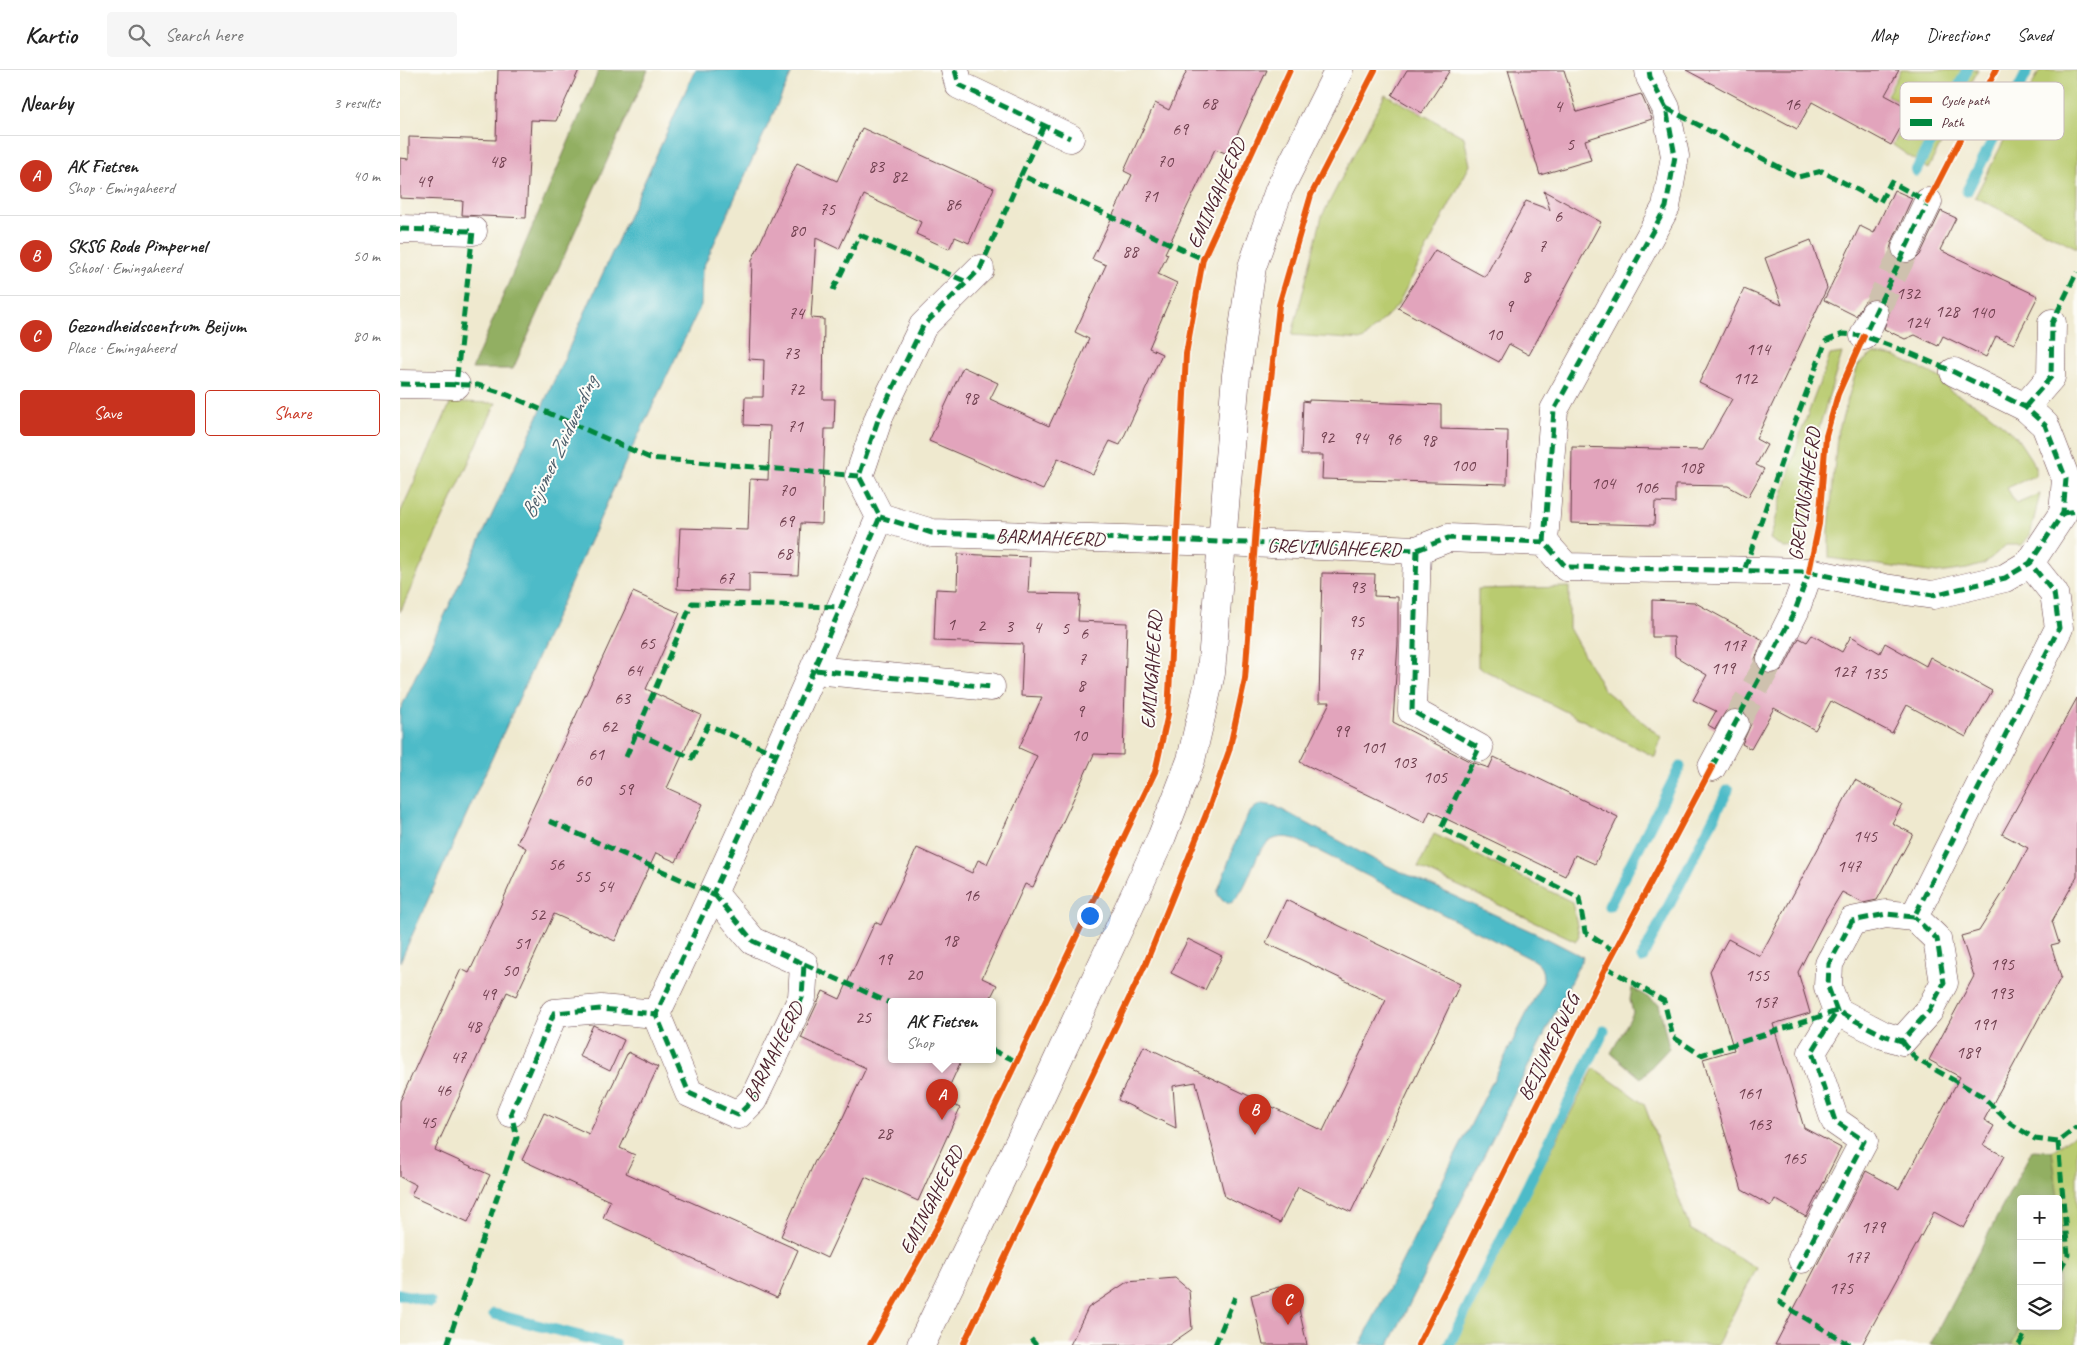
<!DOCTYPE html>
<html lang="en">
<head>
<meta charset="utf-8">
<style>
	body { margin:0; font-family:Caveat,sans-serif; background:#f6f6f6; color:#222 }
	.controls { position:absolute; right:15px; bottom:15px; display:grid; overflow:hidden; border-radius:5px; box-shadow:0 2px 12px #0003 }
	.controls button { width:45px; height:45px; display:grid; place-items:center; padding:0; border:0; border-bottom:1px solid #e0e0e0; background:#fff; color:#222; font:25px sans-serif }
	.you { position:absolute; left:689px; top:845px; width:18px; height:18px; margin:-12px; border:4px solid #fff; border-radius:50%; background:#1a73e8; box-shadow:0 0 0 8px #1a73e833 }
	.badge { display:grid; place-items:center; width:32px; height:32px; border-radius:50%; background:#c8321e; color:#fff; font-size:16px; font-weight:700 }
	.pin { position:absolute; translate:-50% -41px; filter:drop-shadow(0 1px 2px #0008) }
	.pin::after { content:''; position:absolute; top:26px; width:18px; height:15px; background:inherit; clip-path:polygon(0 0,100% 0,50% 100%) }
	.popup { position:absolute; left:488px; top:928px; width:108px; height:65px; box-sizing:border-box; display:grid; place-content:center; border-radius:5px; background:#fff; filter:drop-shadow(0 1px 4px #0005); font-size:16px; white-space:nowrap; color:#767676 }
	.popup b { font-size:19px; color:#222 }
	.popup::after { content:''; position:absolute; left:50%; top:100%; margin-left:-10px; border:10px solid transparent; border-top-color:#fff }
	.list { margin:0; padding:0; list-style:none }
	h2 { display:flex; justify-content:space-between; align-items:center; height:65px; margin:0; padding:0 20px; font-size:21px }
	h2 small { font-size:16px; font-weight:400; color:#767676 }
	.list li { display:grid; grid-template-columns:32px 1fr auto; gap:15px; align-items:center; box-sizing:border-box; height:80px; padding:0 20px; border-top:1px solid #e0e0e0 }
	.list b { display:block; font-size:19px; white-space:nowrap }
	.list p { margin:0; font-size:16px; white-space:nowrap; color:#767676 }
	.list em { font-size:16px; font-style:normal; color:#767676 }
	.actions { display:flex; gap:10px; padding:15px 20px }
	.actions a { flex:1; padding:11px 0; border:1px solid #c8321e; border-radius:5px; text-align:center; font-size:18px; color:#c8321e }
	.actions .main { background:#c8321e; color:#fff }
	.icon { flex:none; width:28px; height:28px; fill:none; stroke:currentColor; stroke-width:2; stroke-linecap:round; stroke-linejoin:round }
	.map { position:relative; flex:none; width:1677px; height:1275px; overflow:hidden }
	header { display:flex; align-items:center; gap:30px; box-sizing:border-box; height:70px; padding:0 25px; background:#fff; border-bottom:1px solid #e0e0e0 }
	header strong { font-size:24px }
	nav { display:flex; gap:28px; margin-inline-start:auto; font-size:18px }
	.search { width:350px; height:45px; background:#f6f6f6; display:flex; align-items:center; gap:12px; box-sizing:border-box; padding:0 18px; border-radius:5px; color:#767676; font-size:19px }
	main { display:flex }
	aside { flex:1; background:#fff }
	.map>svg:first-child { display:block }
	.green { fill:#b9cb6f; stroke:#82754d }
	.forest { fill:#92af62; stroke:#6e6746 }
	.water { fill:#4ebbc8; stroke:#4c6d7a }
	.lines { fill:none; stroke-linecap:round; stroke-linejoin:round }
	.stream { stroke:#4ebbc8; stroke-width:11 }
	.building { fill:#e2a4bc }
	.street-tunnel { stroke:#cec1ae; stroke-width:28; stroke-dasharray:28 14; stroke-linecap:butt }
	.street-casing { stroke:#633d44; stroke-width:29 }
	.secondary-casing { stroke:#633d44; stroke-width:29 }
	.street { stroke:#fff; stroke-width:28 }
	.secondary { stroke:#fff; stroke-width:28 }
	.quiet { stroke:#00873e; stroke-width:5; stroke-dasharray:10 5; stroke-linecap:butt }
	.cycleway-casing { stroke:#fdfcf7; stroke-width:9 }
	.cycleway { stroke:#e8590c; stroke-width:6 }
	.labels { text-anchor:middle; stroke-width:4; stroke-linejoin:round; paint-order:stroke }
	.number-label { font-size:18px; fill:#70404f }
	.street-label { font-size:20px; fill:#4a1f2b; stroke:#fdfcf7 }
	.water-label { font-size:21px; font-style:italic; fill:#4c5d6a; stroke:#fdfcf7 }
	.key { fill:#fdfcf7; stroke:#c7baba; stroke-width:1 }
	.key-label { font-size:14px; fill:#4a1f2b }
</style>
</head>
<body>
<header>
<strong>Kartio</strong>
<div class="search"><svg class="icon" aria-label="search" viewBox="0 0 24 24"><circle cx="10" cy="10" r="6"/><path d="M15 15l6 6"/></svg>Search here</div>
<nav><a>Map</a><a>Directions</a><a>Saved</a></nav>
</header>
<main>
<aside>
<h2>Nearby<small>3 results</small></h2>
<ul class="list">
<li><span class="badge">A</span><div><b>AK Fietsen</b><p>Shop · Emingaheerd</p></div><em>40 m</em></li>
<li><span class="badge">B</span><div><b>SKSG Rode Pimpernel</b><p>School · Emingaheerd</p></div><em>50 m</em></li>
<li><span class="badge">C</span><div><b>Gezondheidscentrum Beijum</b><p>Place · Emingaheerd</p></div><em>80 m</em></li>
</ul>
<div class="actions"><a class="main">Save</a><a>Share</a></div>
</aside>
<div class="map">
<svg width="1677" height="1275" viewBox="0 0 1677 1275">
	<rect width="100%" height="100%" fill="#fdfcf7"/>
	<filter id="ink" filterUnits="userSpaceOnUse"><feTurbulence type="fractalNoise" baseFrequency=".02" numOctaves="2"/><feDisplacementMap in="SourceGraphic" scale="10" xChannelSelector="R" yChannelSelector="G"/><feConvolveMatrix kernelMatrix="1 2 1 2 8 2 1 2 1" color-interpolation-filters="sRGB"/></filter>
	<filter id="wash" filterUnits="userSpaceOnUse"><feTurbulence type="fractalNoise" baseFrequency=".0096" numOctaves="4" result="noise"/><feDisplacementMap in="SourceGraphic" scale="20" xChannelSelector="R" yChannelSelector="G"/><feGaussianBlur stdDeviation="1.12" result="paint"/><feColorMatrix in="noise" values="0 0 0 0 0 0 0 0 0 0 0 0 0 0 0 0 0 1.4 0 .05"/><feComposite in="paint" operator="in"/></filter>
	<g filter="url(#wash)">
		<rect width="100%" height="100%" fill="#efe9cf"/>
		<g class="green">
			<path d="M1501,0H1578L1528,99L1493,75L1512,39L1487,25Z"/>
			<path d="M1640,0H1677V178L1575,127Z"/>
			<path d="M985,24L1064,67L1070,95L997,236L963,270L892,265L922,146Z"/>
			<path d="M1442,283L1416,368L1409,425L1406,466L1403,477L1384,478L1370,469L1400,365L1430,285Z"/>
			<path d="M1474,283L1496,287L1541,308L1550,321L1584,339L1615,365L1636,397V405L1607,418L1616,434L1640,424L1630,465L1622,475H1606L1584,494L1567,499L1537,503L1429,488V460L1437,366L1458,295Z"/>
			<path d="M51,332L96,333L0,542V443Z"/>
			<path d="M1169,517V558L1203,619L1261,667L1255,687L1078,597V519Z"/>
			<path d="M1034,764L1172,832L1179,865L1176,871L1018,797Z"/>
			<path d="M1194,998L1244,1034L1290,1159L1357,1198L1317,1275H1054L1090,1197Z"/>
			<path d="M1677,1063V1275H1611L1621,1255L1658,1256V1182L1662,1173L1652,1081Z"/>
		</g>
		<g class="forest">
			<path d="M199,0H248L113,299H72Z"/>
			<path d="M1232,918L1259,934L1269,978L1241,1008L1211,983L1233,943L1230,930Z"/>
			<path d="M1632,1080L1652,1081L1658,1129H1621V1255L1611,1275H1530Z"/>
		</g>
		<g class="water">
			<path d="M295,0H393L302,200L301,235L226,391L0,892V640L123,379Z"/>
			<path d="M862,734L875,736L973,789L1150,870L1183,887L989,1275H960L1143,911C1143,900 1142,896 1133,890L895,769C851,757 857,813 831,833L823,831L818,825V820C828,796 835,769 847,746C851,740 856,736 862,734Z"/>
		</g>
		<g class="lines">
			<g class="stream">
				<path d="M1516,101L1567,0"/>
				<path d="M1567,121L1628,0"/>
				<path d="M1209,836L1280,697"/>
				<path d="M1242,888L1328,720"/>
				<path d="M0,1224L30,1232"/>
				<path d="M94,1244L215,1275"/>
				<path d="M1049,1275L1204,961"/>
			</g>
		</g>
		<g id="blocks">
			<g class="building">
				<path d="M98,0H179L156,51L131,50L126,148L62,145L63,131L0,128V88L9,89V67L96,70Z"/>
				<path d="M787,0H867L828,84L815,79L765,183L768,184L758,204L777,213L749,278L762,284L720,375L710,371L693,404L658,388L643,420L529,371L563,297L598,313L590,329L649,356L689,269L675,262L706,195L692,189L732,105L724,101L755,33L769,40Z"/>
				<path d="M1007,0H1050L1022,43L992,25Z"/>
				<path d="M1108,0H1164L1177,42L1241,24L1252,49L1185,70L1191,90L1140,105Z"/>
				<path d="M1286,0H1499L1485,25L1511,39L1491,75L1412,32L1397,59Z"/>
				<path d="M462,58L594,118L569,173L555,167L549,179L516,164L521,152L464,125L439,179L416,168L411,248L424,249L423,329H435L434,359H425L422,454L401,453L398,505L349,503V522L277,519L280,458L348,460L350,409L368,410L370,356L344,355L345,327H363L364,290L349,289L352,190L397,93L437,111Z"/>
				<path d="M1494,120L1512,128L1492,172L1490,179L1493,186L1499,192L1508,193L1514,191L1520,185L1541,141L1556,148L1540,180L1638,226L1614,274L1596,266L1586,287L1543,266L1538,276L1515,265L1505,269L1484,259L1489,242L1486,235L1481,230L1473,228L1465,231L1456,246L1424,230L1460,156L1474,163Z"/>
				<path d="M1144,121L1201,152L1129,285L1109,274L1099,292L998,238L1035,180L1085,207L1126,131L1150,140Z"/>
				<path d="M1411,170L1427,218L1356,369L1367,375L1356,395L1364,399L1348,427L1328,416L1275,415V433L1255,432L1254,455L1171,453L1172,377L1303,380L1332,329L1299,313L1344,219L1382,235L1365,188Z"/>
				<path d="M909,330L1041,335V359L1108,361L1107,414L922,409L923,385H901L903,331L909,332Z"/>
				<path d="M558,484L630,487L628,523L680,524L678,551L727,553L723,685L694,684L633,817L625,814L582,908L597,915L589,931H492V989H562L543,1030L560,1038L518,1131L465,1107L427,1188L381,1166L415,1091L437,1060L466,998L401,968L423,921L440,929L475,852L481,855L517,778L572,803L578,790L587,794L637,686L619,678L642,627L621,626L623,574L534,571L536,519L557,520Z"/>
				<path d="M922,503L975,504L974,526L998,527V573L993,652L1071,692L1089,698L1094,687L1218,747L1195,794L1175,785L1165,806L1030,741L1025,752L900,692L930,632H919Z"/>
				<path d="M233,522L280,543L246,619L301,645L267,718L303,734L276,792L256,783L215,871L154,844L116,926L107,922L35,1080L90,1105L68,1152L11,1126L16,1115L0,1107V1031L61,899L69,903L95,848L126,778L117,773Z"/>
				<path d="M1252,530L1294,532L1363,570L1355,589L1358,597L1364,603L1372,604L1380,602L1385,596L1399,568L1407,572L1412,565L1442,582L1451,566L1480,583L1485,573L1526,596L1530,587L1592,621L1566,667L1507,635L1492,663L1431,631L1415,660L1374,638L1351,679L1342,674L1351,654L1348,646L1342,640L1334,638L1326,641L1315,659L1308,655L1316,641L1293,630L1307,605L1275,586L1274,567H1252Z"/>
				<path d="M1677,628V807L1652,851L1659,873L1651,875L1661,907L1584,1050L1594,1056L1583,1075L1604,1086L1564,1158L1534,1142L1462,1275H1375L1466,1101L1499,1119L1560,1007L1529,990L1574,906L1561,866L1579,861L1611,810L1628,778L1602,764Z"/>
				<path d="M1455,710L1502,735L1492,753L1513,764L1477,830L1463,833L1442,822L1424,852L1398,902L1410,943L1373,954L1404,1058L1441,1078L1406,1147L1375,1129L1371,1136L1342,1120L1303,989L1334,980L1310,901L1328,869L1360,886Z"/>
				<path d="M886,830L1060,914L951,1142L898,1117L880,1153L825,1127L796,1012L773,1016L776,1058L718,1030L744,976L923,1061L986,930L866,873Z"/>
				<path d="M788,869L822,886L805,920L771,903Z"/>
				<path d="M193,955L224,970L210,1001L179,986Z"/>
				<path d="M228,982L258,997L220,1078L235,1085L226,1103L398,1180L377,1228L203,1148L210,1131L122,1090L144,1043L189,1064Z"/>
				<path d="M775,1208L789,1220L792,1259L769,1275H670L688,1238L727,1212Z"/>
				<path d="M879,1217L884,1234L897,1230L907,1275H863L851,1225Z"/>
			</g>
		</g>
	</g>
	<g filter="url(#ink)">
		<use href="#blocks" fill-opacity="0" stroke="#633d44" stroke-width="1"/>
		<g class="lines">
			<g class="street-tunnel">
				<path d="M1474,244L1506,178"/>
				<path d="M1335,654L1371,589"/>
			</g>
			<g class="street-casing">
				<g id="street">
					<path d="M555,0L559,15L670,68"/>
					<path d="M0,159L73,161"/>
					<path d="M1506,178L1528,132"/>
					<path d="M1464,266L1474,244"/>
					<path d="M0,314L56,315"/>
					<path d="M1625,337L1651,307L1652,253"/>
					<path d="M480,447L532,463L821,472L1017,480L1048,468L1144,472L1166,497L1409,502L1485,518L1533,525L1605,508L1630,493L1663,443L1666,409L1645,355L1625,337L1554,302"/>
					<path d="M1144,472L1154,340L1266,137L1275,86L1266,38L1250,7L1249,0"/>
					<path d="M1017,480L1012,641L1079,678"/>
					<path d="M1371,589L1395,541L1409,502"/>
					<path d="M415,600L591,617"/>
					<path d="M1312,697L1335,654"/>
					<path d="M1437,941L1483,965L1502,971L1529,941L1544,913L1537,869L1514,847"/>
					<path d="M256,944L289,1023L338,1045L353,1030L402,928L404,894L353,871L314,824"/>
					<path d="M111,1043L154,943L201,939L256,944C335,780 408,614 480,447L459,406L479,347L523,256L580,199"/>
					<path d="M1402,1189L1464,1071L1435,1051L1412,982L1437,941L1428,917L1429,894L1452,851L1486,844L1514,847L1659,558L1654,523L1630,493"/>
				</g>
			</g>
			<g class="secondary-casing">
				<path id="secondary" d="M521,1275L626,1058L762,766L791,690L811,603L836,305L852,197L879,120L939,0"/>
			</g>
			<use href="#street" class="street"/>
			<use href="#secondary" class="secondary"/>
			<g class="quiet">
				<path d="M555,0L559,15L670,68"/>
				<path d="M1266,38L1398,107L1422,101L1480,132L1491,112L1528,132L1464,266"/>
				<path d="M644,56L621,105L803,189"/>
				<path d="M0,159L73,161L56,315"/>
				<path d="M433,220L460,165L567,212"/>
				<path d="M0,314L78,315L108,325L250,388L459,406"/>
				<path d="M1625,337L1651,307L1652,253L1677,202"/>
				<path d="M1663,443L1677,441"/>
				<path d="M480,447L532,463L821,472L1017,480L1048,468L1144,472L1166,497L1409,502L1485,518L1533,525L1605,508L1630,493L1663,443L1666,409L1645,355L1625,337L1554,302L1512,284L1464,266L1443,264L1426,271L1394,355L1344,501"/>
				<path d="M1144,472L1154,340L1266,137L1275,86L1266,38L1250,7L1249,0"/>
				<path d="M1017,480L1012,641L1079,678L1041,758L1179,828L1185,862L1214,881"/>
				<path d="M415,600L591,617"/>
				<path d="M236,663L292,688L308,655L376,684"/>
				<path d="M226,687L292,533L441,537"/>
				<path d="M1312,697L1395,541L1409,502"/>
				<path d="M149,751L314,824L353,871L404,894L402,928L353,1030L338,1045L289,1023L256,944"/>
				<path d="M404,894L492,934"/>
				<path d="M1206,897L1264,931L1273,967L1301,985L1437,941L1483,965L1502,971L1529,941L1544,913L1537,869L1514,847"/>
				<path d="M1502,971L1516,989L1582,1026L1610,1053L1635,1069L1658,1072L1677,1057"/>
				<path d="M592,980L616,991"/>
				<path d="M1658,1072L1668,1185L1658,1203"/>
				<path d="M631,1269L636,1275"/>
				<path d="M47,1275L117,1068L111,1043L154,943L201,939L256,944C335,780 408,614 480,447L459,406L479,347L523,256L580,199L621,105"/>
				<path d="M815,1275L835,1227"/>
				<path d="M1450,1275L1380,1233L1464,1071L1435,1051L1412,982L1437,941L1428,917L1429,894L1452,851L1486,844L1514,847L1659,558L1654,523L1630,493"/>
				<path d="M1619,1275L1629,1256"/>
			</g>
			<g class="cycleway-casing">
				<g id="cycleway">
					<path d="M1528,132L1596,0"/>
					<path d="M1409,502L1419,454L1426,366L1438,324L1464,266"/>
					<path d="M470,1275L539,1154L755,702L768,644L786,284L803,189L890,0"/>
					<path d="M563,1275L746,893L811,732L829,681L845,609L858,430L879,235L911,125L975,0"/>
					<path d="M1018,1275L1206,897L1312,697"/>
				</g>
			</g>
			<use href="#cycleway" class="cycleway"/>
		</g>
	</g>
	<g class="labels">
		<g class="number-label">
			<text x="809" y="39">68</text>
			<text x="1392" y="40">16</text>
			<text x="1158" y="42">4</text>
			<text x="780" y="65">69</text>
			<text x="1170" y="80">5</text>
			<text x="97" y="97">48</text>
			<text x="765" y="97">70</text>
			<text x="476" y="102">83</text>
			<text x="499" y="112">82</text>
			<text x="24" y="117">49</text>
			<text x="750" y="132">71</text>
			<text x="553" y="140">86</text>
			<text x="427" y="145">75</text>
			<text x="1158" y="152">6</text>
			<text x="397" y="166">80</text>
			<text x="1142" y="182">7</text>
			<text x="730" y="187">88</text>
			<text x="1126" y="212">8</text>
			<text x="1508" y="229">132</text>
			<text x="1109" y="242">9</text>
			<text x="1547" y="247">128</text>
			<text x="1582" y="248">140</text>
			<text x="396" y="249">74</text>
			<text x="1517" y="258">124</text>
			<text x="1094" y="270">10</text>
			<text x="1358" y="285">114</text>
			<text x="391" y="289">73</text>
			<text x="1345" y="314">112</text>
			<text x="396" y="325">72</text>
			<text x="570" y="334">98</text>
			<text x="395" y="362">71</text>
			<text x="926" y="373">92</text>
			<text x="960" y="374">94</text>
			<text x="993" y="375">96</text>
			<text x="1028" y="376">98</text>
			<text x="1063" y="401">100</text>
			<text x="1291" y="403">108</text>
			<text x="1203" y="419">104</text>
			<text x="1246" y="423">106</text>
			<text x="387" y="426">70</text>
			<text x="386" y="457">69</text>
			<text x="384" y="489">68</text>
			<text x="326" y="514">67</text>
			<text x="957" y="523">93</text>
			<text x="956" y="557">95</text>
			<text x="551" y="560">1</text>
			<text x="581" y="561">2</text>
			<text x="609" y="562">3</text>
			<text x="637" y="563">4</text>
			<text x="665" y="564">5</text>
			<text x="684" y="569">6</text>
			<text x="247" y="579">65</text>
			<text x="1334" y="581">117</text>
			<text x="955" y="590">97</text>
			<text x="682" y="595">7</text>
			<text x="1323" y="604">119</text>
			<text x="234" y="606">64</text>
			<text x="1444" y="607">127</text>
			<text x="1475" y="609">135</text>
			<text x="681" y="621">8</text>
			<text x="222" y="634">63</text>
			<text x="680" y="647">9</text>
			<text x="209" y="662">62</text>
			<text x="941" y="667">99</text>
			<text x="679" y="671">10</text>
			<text x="973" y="683">101</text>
			<text x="196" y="690">61</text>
			<text x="1004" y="698">103</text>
			<text x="1035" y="713">105</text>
			<text x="183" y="716">60</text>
			<text x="225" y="725">59</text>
			<text x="1465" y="772">145</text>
			<text x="156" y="800">56</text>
			<text x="1449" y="802">147</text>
			<text x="182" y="812">55</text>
			<text x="205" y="822">54</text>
			<text x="571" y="831">16</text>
			<text x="137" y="850">52</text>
			<text x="550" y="876">18</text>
			<text x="122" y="879">51</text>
			<text x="484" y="895">19</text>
			<text x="1602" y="900">195</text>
			<text x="110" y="906">50</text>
			<text x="514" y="910">20</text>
			<text x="1357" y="911">155</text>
			<text x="1601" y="929">193</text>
			<text x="88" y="930">49</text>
			<text x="1365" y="938">157</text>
			<text x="463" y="953">25</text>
			<text x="1584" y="960">191</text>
			<text x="73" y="962">48</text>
			<text x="1568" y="988">189</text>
			<text x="58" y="993">47</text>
			<text x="43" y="1026">46</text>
			<text x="1349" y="1029">161</text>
			<text x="28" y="1058">45</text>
			<text x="1359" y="1060">163</text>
			<text x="484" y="1069">28</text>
			<text x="1394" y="1094">165</text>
			<text x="1473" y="1163">179</text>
			<text x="1457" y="1193">177</text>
			<text x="1441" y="1224">175</text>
		</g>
		<g class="street-label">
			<text transform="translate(816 123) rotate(-66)" y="7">EMINGAHEERD</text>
			<text transform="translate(1404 424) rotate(-82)" y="7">GREVINGAHEERD</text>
			<text transform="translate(650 467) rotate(2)" y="7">BARMAHEERD</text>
			<text transform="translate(934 477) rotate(2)" y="7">GREVINGAHEERD</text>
			<text transform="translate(751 600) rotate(-86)" y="7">EMINGAHEERD</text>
			<text transform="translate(1148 977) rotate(-64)" y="7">BEIJUMERWEG</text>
			<text transform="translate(373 982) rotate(-63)" y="7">BARMAHEERD</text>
			<text transform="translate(531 1130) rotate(-63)" y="7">EMINGAHEERD</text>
		</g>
		<g class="water-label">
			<text transform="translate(159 377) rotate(-65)" y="7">Beijumer Zuidwending</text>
		</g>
	</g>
	<rect x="1500" y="12" width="164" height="58" rx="8" class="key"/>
	<rect x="1510" y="27" width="22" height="6" fill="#e8590c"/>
	<rect x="1510" y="49" width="22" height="7" fill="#00873e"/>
	<g class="key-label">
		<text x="1541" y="35">Cycle path</text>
		<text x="1541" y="57">Path</text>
	</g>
</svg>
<div class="controls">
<button>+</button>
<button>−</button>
<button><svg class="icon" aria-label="layers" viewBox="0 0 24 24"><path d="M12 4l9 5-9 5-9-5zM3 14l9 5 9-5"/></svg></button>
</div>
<div class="you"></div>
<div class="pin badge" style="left:542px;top:1050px">A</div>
<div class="popup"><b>AK Fietsen</b>Shop</div>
<div class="pin badge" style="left:855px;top:1065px">B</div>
<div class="pin badge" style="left:888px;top:1255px">C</div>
</div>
</main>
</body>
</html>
